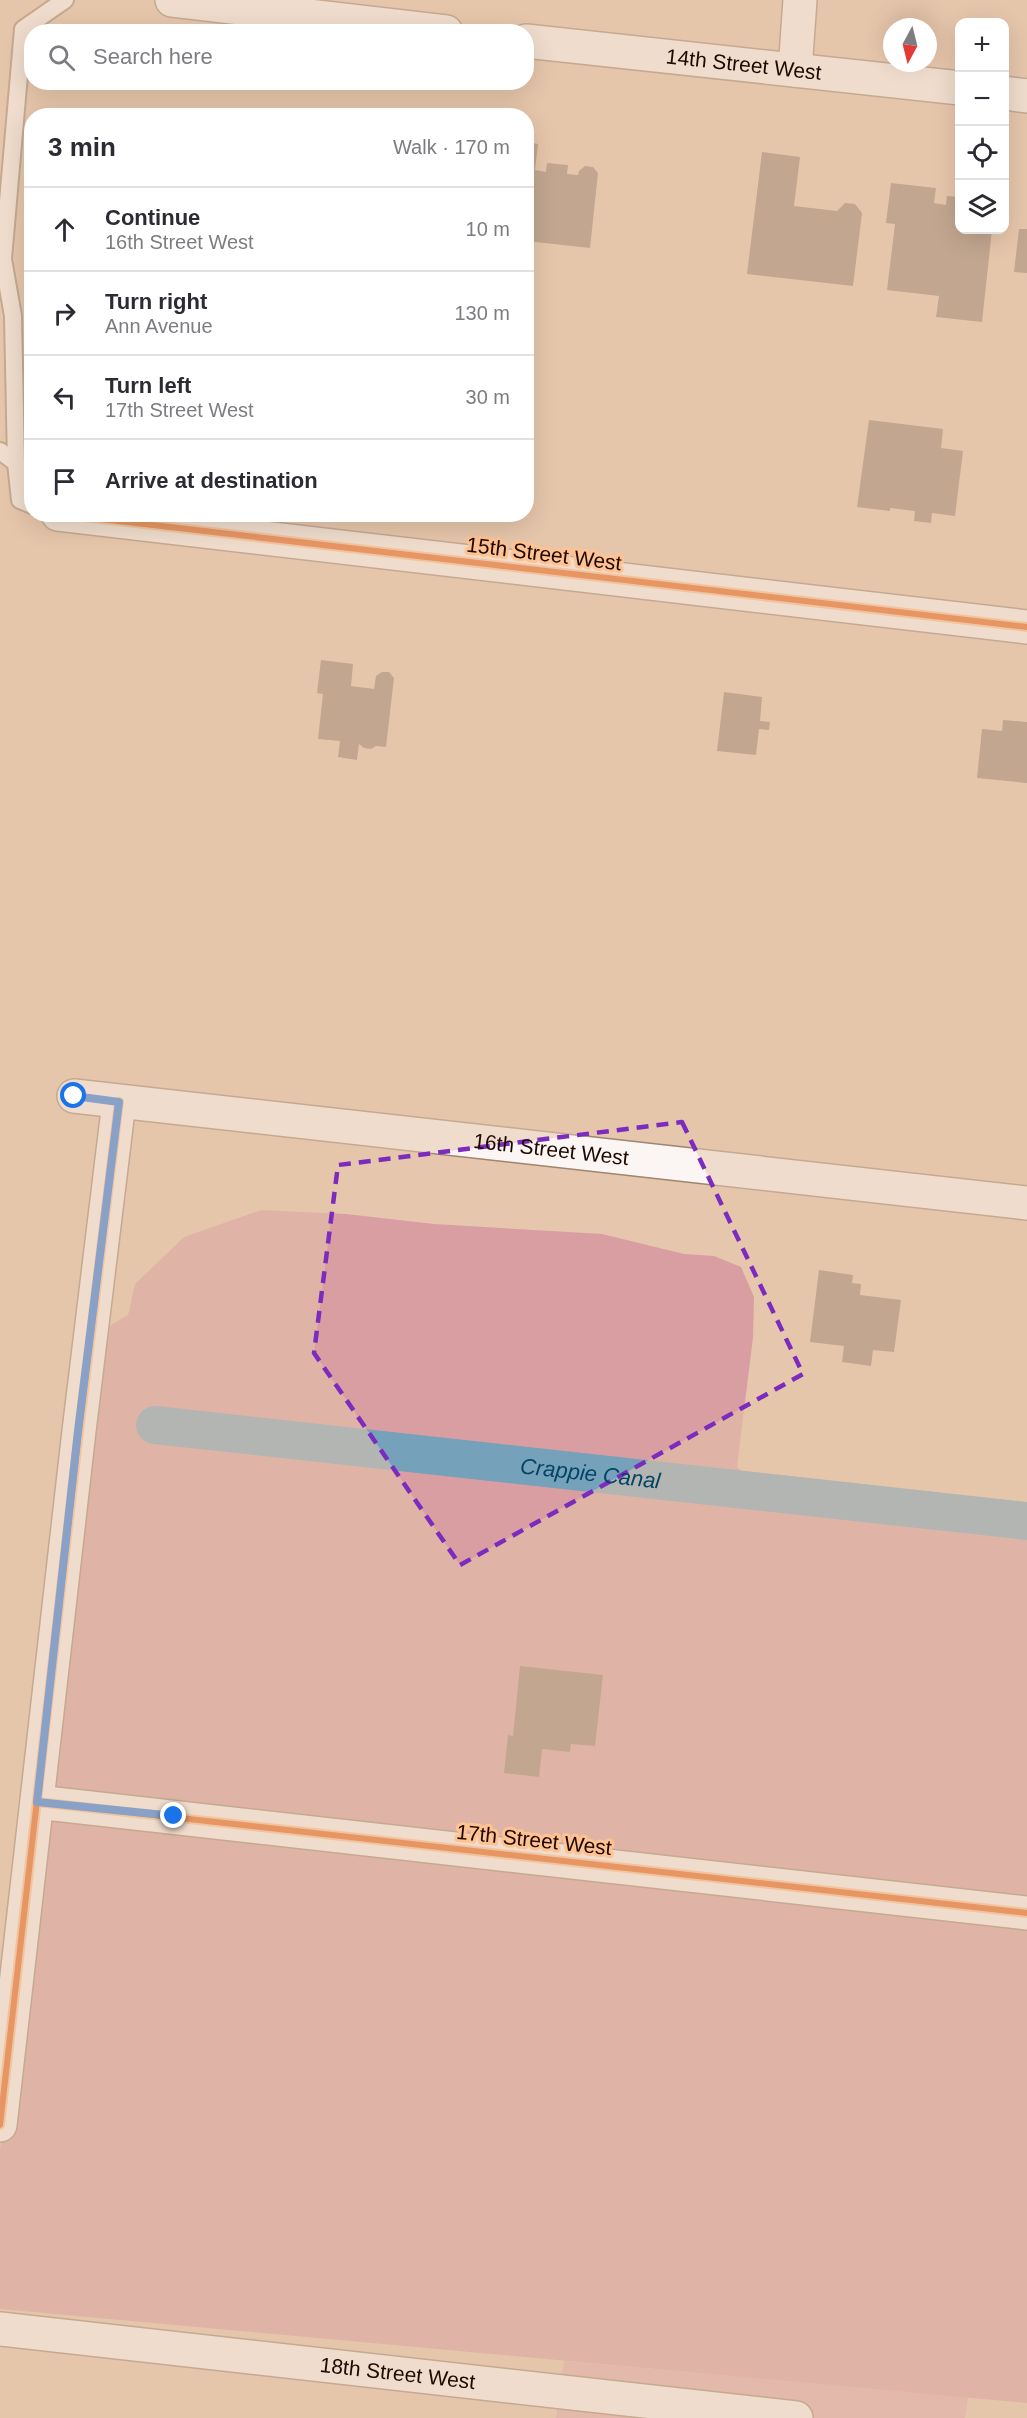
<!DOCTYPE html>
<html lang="en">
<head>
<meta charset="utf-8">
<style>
	body { margin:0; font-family:Arial,sans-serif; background:#f7f7f7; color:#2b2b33 }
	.controls { position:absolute; right:18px; top:18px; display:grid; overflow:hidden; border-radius:12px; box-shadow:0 6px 24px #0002 }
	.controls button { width:54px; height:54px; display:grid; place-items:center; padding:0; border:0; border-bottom:2px solid #e1e1e2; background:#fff; color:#2b2b33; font:30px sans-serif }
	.compass { position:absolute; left:883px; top:18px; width:54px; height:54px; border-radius:50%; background:#fff; box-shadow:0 6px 24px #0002; rotate:187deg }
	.stop { position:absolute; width:18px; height:18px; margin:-14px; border:4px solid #1a73e8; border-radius:50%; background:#fff }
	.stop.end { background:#1a73e8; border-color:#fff; box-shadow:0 2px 6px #0008 }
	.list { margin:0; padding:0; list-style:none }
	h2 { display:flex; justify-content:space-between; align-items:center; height:78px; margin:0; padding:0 24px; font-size:26px }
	h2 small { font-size:20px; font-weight:400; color:#7c7c81 }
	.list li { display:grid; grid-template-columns:39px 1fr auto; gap:18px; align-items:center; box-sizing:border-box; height:84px; padding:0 24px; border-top:2px solid #e1e1e2 }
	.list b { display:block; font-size:22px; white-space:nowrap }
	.list p { margin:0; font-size:20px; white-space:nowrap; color:#7c7c81 }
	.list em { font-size:20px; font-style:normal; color:#7c7c81 }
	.icon { flex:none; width:33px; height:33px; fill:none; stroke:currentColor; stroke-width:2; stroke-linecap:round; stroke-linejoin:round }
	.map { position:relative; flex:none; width:1027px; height:2418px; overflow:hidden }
	.search { position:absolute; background:#fff; box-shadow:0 6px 24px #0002; left:24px; top:24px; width:510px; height:66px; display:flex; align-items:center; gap:15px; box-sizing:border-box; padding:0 21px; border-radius:24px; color:#7c7c81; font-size:22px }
	.panel { position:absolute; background:#fff; box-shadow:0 6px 24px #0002; left:24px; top:108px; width:510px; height:414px; border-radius:24px }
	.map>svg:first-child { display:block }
	.green { fill:#e1a9aa }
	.forest { fill:#d89ea1 }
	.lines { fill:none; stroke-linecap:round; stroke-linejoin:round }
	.canal { stroke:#75a1ba; stroke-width:38 }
	.building { fill:#987e6f }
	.lane-casing { stroke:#9d8571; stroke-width:20 }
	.street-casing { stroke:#9d8571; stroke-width:36 }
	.lane { stroke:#fbf6f3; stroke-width:16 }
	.street { stroke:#fbf6f3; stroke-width:33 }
	.cycleway-casing { stroke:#ffc293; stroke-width:10 }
	.cycleway { stroke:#e8590c; stroke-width:6 }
	.route { stroke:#1a73e8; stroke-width:8 }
	.marked { fill:none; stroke:#7b2cbf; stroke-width:4.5; stroke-dasharray:12 8; stroke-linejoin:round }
	.labels { text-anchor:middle; stroke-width:6; stroke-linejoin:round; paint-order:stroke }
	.street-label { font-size:21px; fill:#1e0900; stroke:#ffc293 }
	.water-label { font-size:22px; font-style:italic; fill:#044465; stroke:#ffc293 }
</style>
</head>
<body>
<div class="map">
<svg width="1027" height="2418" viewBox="0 0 1027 2418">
	<rect width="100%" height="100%" fill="#e6c6ac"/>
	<path class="green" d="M564,2361L968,2397L965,2418H556Z"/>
	<path class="forest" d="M261,1210L346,1214L434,1224L602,1234L684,1254L714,1256L741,1267L754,1297L753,1337L737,1467L753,1481L1027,1522V2403L0,2309V2150L92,1336L128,1315L135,1284L184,1237Z"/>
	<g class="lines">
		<path class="canal" id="s1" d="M155,1425L1027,1521"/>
	</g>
	<g class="building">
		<path d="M526,142L538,144L535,170L546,172L547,163L568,165L567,174L578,175L579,171L585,166L593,167L598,173L590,248L526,241Z"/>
		<path d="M762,152L800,157L794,206L837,211L845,203L855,204L862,213L853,286L747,274Z"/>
		<path d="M891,183L936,188L934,203L946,205L947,196L960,197V230H992L982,322L936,317L939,296L887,290L895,224L886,223Z"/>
		<path d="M1019,229H1027V273L1014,272Z"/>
		<path d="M869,420L943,429L941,448L963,451L955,516L932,513L931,523L914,521L915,511L890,508V511L857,507Z"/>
		<path d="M321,660L353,664L351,686L374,689L376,676L382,672H389L394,678L386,747L376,746L371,749L364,748L359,744L357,760L338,757L340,741L318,739L323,694L317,693Z"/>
		<path d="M724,692L762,697L760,721L770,722L769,730L759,729L756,755L717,751Z"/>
		<path d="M1003,720L1027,722V783L977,778L982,729L1002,731Z"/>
		<path d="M819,1270L853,1275L852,1283L861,1284L860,1295L901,1300L894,1352L873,1350L871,1366L842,1362L844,1346L810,1342Z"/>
		<path d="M520,1666L603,1675L595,1746L571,1744L570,1752L542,1749L539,1777L504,1773L508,1735L513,1736Z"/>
	</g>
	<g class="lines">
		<g class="lane-casing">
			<g id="lane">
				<path d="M0,451L16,463"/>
				<path d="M32,505L20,500L16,463L13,316L3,259L23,29L65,0"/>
			</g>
		</g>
		<g class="street-casing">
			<g id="street">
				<path d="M172,0L446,32"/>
				<path id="s2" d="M526,41L960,88"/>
				<path d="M795,70L800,0"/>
				<path d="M1004,93L1027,96"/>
				<path d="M58,514L1027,627"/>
				<path id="s3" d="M74,1096L1027,1203"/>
				<path d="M37,1802L1027,1913"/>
				<path d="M0,2125L79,1431L119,1102"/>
				<path id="s4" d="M0,2329L796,2418"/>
			</g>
		</g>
		<use href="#lane" class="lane"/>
		<use href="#street" class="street"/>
		<g class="cycleway-casing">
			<g id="cycleway">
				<path d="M58,514L1027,627"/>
				<path d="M37,1802L1027,1913"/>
				<path d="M0,2125L79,1431L119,1102"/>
			</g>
		</g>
		<use href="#cycleway" class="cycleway"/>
	</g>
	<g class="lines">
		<path class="route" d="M74,1096L119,1102L78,1431L37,1802L174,1816"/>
	</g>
	<path d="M0 0H1027V2418H0ZM682,1122L803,1374L460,1565L314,1353L338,1165Z" fill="#e6c6ac" fill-opacity=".55" fill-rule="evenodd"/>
	<path class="marked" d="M682,1122L803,1374L460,1565L314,1353L338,1165Z"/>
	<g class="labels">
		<g class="street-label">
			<text dy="7" stroke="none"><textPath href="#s2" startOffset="219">14th Street West</textPath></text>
			<text transform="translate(544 554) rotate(7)" y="7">15th Street West</text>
			<text dy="7" stroke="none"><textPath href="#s3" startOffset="480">16th Street West</textPath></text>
			<text transform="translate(534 1840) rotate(6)" y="7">17th Street West</text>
			<text dy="7" stroke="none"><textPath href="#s4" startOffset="400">18th Street West</textPath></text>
		</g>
		<g class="water-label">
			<text dy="8" stroke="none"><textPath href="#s1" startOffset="438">Crappie Canal</textPath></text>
		</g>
	</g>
</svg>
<div class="controls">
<button>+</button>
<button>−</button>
<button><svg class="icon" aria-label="locate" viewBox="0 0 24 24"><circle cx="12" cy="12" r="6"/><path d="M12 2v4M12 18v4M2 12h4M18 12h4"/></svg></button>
<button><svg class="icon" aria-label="layers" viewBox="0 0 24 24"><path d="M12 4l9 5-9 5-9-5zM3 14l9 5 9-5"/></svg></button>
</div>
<svg class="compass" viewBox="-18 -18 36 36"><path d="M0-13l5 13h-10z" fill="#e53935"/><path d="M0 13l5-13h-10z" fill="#7c7c81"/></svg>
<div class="stop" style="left:74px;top:1096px"></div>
<div class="stop end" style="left:174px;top:1816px"></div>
<div class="search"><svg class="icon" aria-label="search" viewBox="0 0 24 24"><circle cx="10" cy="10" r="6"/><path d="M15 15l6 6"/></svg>Search here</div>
<section class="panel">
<h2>3 min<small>Walk · 170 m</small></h2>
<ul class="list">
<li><svg class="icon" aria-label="ahead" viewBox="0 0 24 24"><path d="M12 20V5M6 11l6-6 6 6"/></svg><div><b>Continue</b><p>16th Street West</p></div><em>10 m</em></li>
<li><svg class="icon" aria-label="right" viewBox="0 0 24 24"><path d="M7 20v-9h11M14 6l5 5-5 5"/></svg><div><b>Turn right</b><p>Ann Avenue</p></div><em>130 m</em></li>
<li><svg class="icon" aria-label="left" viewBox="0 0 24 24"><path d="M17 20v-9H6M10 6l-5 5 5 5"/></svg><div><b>Turn left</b><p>17th Street West</p></div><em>30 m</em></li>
<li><svg class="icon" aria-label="arrive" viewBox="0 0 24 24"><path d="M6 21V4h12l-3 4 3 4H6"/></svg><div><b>Arrive at destination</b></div></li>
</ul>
</section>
</div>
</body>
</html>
